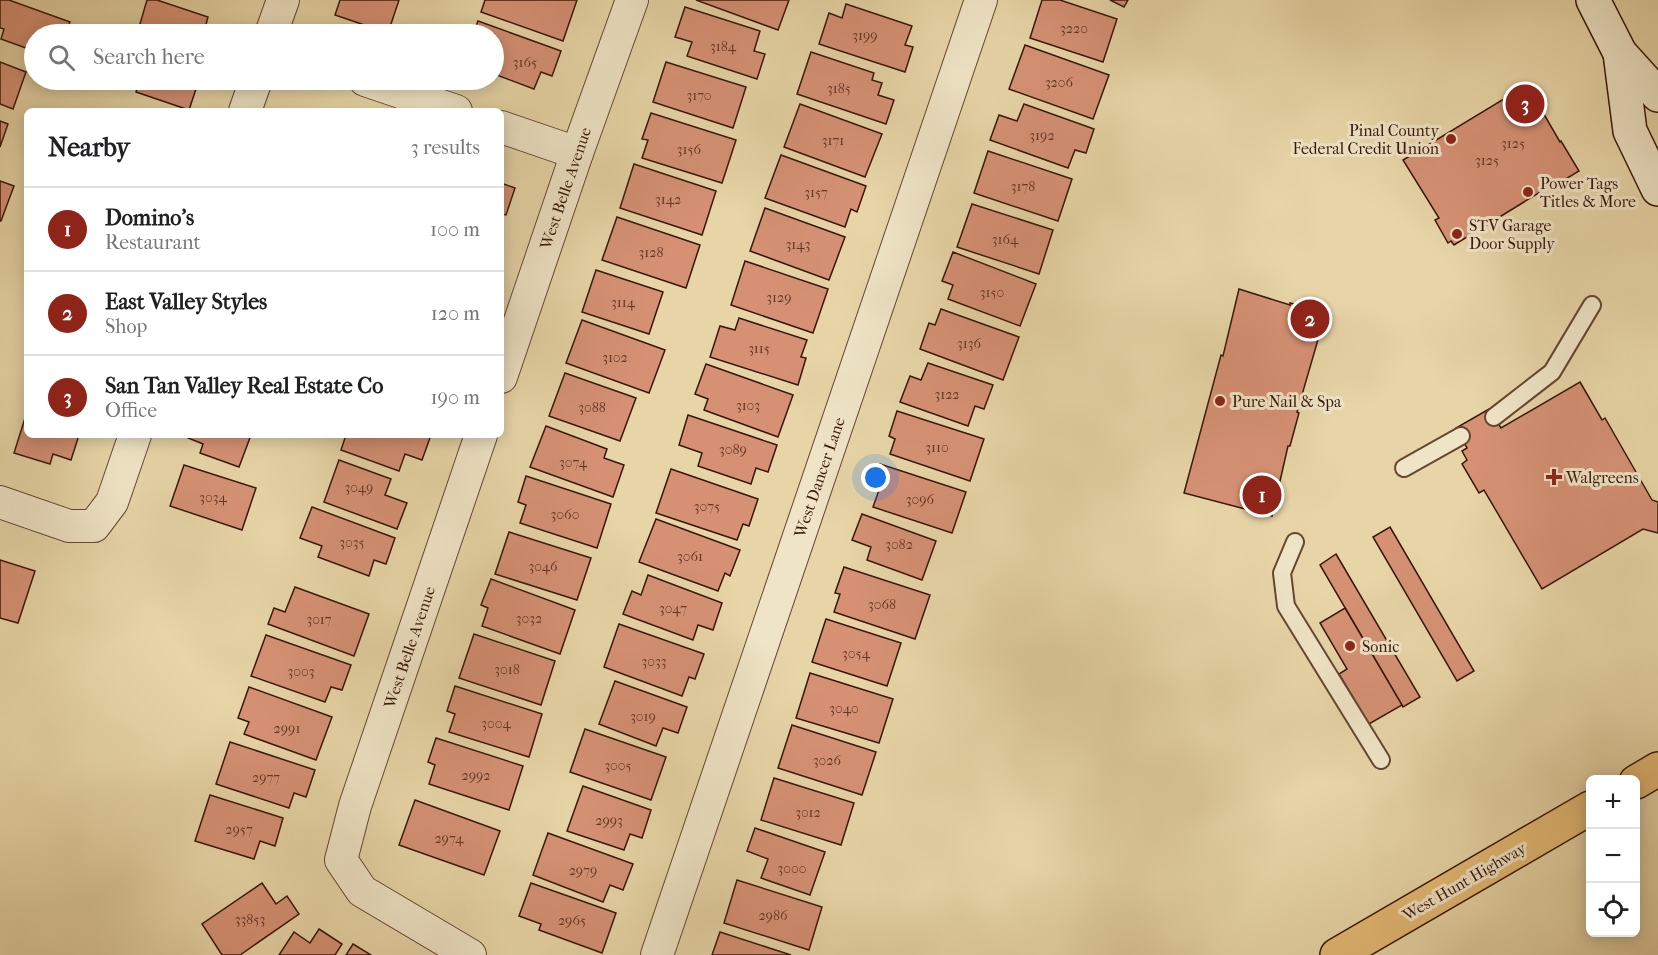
<!DOCTYPE html>
<html lang="en">
<head>
<meta charset="utf-8">
<style>
	body { margin:0; font-family:"IM FELL French Canon",serif; background:#f2f2f2; color:#202124 }
	.controls { position:absolute; right:18px; bottom:18px; display:grid; overflow:hidden; border-radius:9px; box-shadow:0 3px 15px #0003 }
	.controls button { width:54px; height:54px; display:grid; place-items:center; padding:0; border:0; border-bottom:2px solid #e0e0e0; background:#fff; color:#202124; font:30px sans-serif }
	.you { position:absolute; left:876px; top:478px; width:21px; height:21px; margin:-15px; border:4px solid #fff; border-radius:50%; background:#1a73e8; box-shadow:0 0 0 9px #1a73e833 }
	.badge { display:grid; place-items:center; width:39px; height:39px; border-radius:50%; background:#8f2418; color:#fff; font-size:20px; font-weight:700 }
	.pin { position:absolute; translate:-50% -50%; border:3px solid #fff; box-shadow:0 2px 6px #0006 }
	.list { margin:0; padding:0; list-style:none }
	h2 { display:flex; justify-content:space-between; align-items:center; height:78px; margin:0; padding:0 24px; font-size:26px }
	h2 small { font-size:20px; font-weight:400; color:#757577 }
	.list li { display:grid; grid-template-columns:39px 1fr auto; gap:18px; align-items:center; box-sizing:border-box; height:84px; padding:0 24px; border-top:2px solid #e0e0e0 }
	.list b { display:block; font-size:22px; white-space:nowrap }
	.list p { margin:0; font-size:20px; white-space:nowrap; color:#757577 }
	.list em { font-size:20px; font-style:normal; color:#757577 }
	.icon { flex:none; width:33px; height:33px; fill:none; stroke:currentColor; stroke-width:2; stroke-linecap:round; stroke-linejoin:round }
	.map { position:relative; flex:none; width:1658px; height:955px; overflow:hidden }
	.search { position:absolute; background:#fff; box-shadow:0 3px 15px #0003; left:24px; top:24px; width:480px; height:66px; display:flex; align-items:center; gap:15px; box-sizing:border-box; padding:0 21px; border-radius:33px; color:#757577; font-size:22px }
	.panel { position:absolute; background:#fff; box-shadow:0 3px 15px #0003; left:24px; top:108px; width:480px; height:330px; border-radius:9px }
	.map>svg:first-child { display:block }
	.building { fill:#d69175; stroke:#38170a; stroke-width:1.5 }
	.lines { fill:none; stroke-linecap:round; stroke-linejoin:round }
	.lane-casing { stroke:#644631; stroke-width:20 }
	.street-casing { stroke:#644631; stroke-width:34 }
	.secondary-casing { stroke:#38170a; stroke-width:36 }
	.primary-casing { stroke:#38170a; stroke-width:36 }
	.lane { stroke:#efe4c6; stroke-width:16 }
	.street { stroke:#efe4c6; stroke-width:32 }
	.secondary { stroke:#efe4c6; stroke-width:33 }
	.primary { stroke:#e4ba74; stroke-width:33 }
	.poi-dot { fill:#8f2418; stroke:#efe4c6; stroke-width:2 }
	.labels { text-anchor:middle; stroke-width:6; stroke-linejoin:round; paint-order:stroke }
	.number-label { font-size:14px; fill:#603625 }
	.poi-label { font-size:16px; fill:#38170a; stroke:#efe4c6; text-anchor:start }
	.street-label { font-size:16px; fill:#38170a; stroke:#efe4c6 }
</style>
</head>
<body>
<div class="map">
<svg width="1658" height="955" viewBox="0 0 1658 955">
	<rect width="100%" height="100%" fill="#e7d5a7"/>
	<filter id="stains"><feTurbulence type="fractalNoise" baseFrequency=".00333" numOctaves="4"/><feColorMatrix values="0 0 0 0 .2 0 0 0 0 .09 0 0 0 0 .02 0 0 0 .5 -.17"/></filter>
	<radialGradient id="worn" r=".72"><stop offset=".6" stop-color="#630" stop-opacity="0"/><stop offset="1" stop-color="#630" stop-opacity=".3"/></radialGradient>
	<g class="building">
		<path d="M0,0H9L70,22L65,34H34V51L1,39L4,29L0,28Z"/>
		<path d="M147,0H157L208,17L205,28L218,33L217,34H137Z"/>
		<path d="M340,0H399L388,33L335,15Z"/>
		<path d="M485,0H577L563,41L481,12Z"/>
		<path d="M696,0H789L778,30Z"/>
		<path d="M1042,0H1060L1117,19L1103,62L1030,38Z"/>
		<path d="M1110,0H1128L1124,7Z"/>
		<path d="M846,4L912,26L905,45L913,47L905,72L819,44L829,13L842,18Z"/>
		<path d="M685,7L760,31L754,51L765,54L757,79L687,56L692,42L675,37Z"/>
		<path d="M478,21L561,51L552,76L541,72L534,89L494,74V34H473Z"/>
		<path d="M1025,45L1109,75L1093,119L1009,89Z"/>
		<path d="M811,52L874,73L872,80L882,83L878,95L894,100L886,124L797,94Z"/>
		<path d="M0,62L26,72L13,109L0,104Z"/>
		<path d="M666,62L746,87L733,128L653,102Z"/>
		<path d="M140,80H199L189,110L136,92Z"/>
		<path d="M1527,85L1560,142L1561,141L1579,171L1551,188L1550,186L1454,245L1451,241L1448,243L1435,220L1439,218L1403,160Z"/>
		<path d="M800,104L882,134L865,177L784,147Z"/>
		<path d="M1024,104L1094,129L1086,153L1075,150L1068,168L990,140L999,115L1017,121Z"/>
		<path d="M651,113L736,140L722,183L642,158L648,140L642,139Z"/>
		<path d="M0,121L8,124L0,147Z"/>
		<path d="M988,151L1072,179L1058,221L974,193Z"/>
		<path d="M781,155L866,186L857,212L851,209L845,227L765,198Z"/>
		<path d="M634,164L716,191L702,235L620,208Z"/>
		<path d="M0,181L14,186L1,221H0Z"/>
		<path d="M501,183L515,188L506,215L501,214Z"/>
		<path d="M972,204L1053,230L1039,274L957,247Z"/>
		<path d="M765,208L845,237L829,280L750,251Z"/>
		<path d="M617,217L700,245L686,288L602,260Z"/>
		<path d="M953,252L1036,284L1020,326L948,299L953,285L942,281Z"/>
		<path d="M745,261L828,289L813,333L731,305Z"/>
		<path d="M596,270L663,292L649,334L582,312Z"/>
		<path d="M1239,289L1290,305V303L1326,312L1297,412L1299,413L1290,446H1288L1272,516L1184,493L1221,355L1223,356Z"/>
		<path d="M941,309L1019,337L1003,380L920,349L929,323L935,325Z"/>
		<path d="M739,318L807,340L801,357L806,358L798,385L710,357L720,326L735,330Z"/>
		<path d="M582,320L665,350L649,393L566,363Z"/>
		<path d="M928,363L993,385L984,409L975,406L968,426L900,402L910,376L921,380Z"/>
		<path d="M706,364L793,395L778,437L704,410L708,399L695,394Z"/>
		<path d="M565,373L636,398L620,441L549,416Z"/>
		<path d="M1580,382L1602,420L1605,418L1652,500L1658,502V533L1643,529L1542,589L1484,490L1479,493L1462,464L1467,460L1462,451L1467,448L1456,428L1489,409L1501,428Z"/>
		<path d="M897,411L984,439L970,481L890,454L895,439L889,436Z"/>
		<path d="M26,415L27,435H79L71,460L53,454L50,464L14,453Z"/>
		<path d="M688,415L777,445L768,472L756,468L751,484L698,466L702,453L679,445Z"/>
		<path d="M546,426L607,449L604,458L624,465L613,497L530,467Z"/>
		<path d="M190,435H251L239,467L200,453L203,444L188,438Z"/>
		<path d="M346,435H431L422,460L405,454L399,471L341,450Z"/>
		<path d="M339,460L391,479L385,495L407,503L397,529L324,502Z"/>
		<path d="M880,464L966,492L952,533L873,507L879,490L872,488Z"/>
		<path d="M184,465L256,488L242,530L170,506Z"/>
		<path d="M671,469L758,499L749,526L743,524L737,540L656,513Z"/>
		<path d="M526,476L611,504L597,548L520,523L526,505L518,502Z"/>
		<path d="M312,507L395,538L386,564L374,560L369,576L318,557L322,546L300,538Z"/>
		<path d="M862,514L936,541L922,580L867,560L871,547L852,540Z"/>
		<path d="M656,519L740,550L730,576L725,573L718,591L639,562Z"/>
		<path d="M1390,527L1474,671L1457,681L1373,537Z"/>
		<path d="M509,532L591,558L577,600L495,574Z"/>
		<path d="M1336,554L1420,697L1403,707L1320,565Z"/>
		<path d="M0,560L35,571L18,623L0,618Z"/>
		<path d="M844,567L930,595L915,639L834,612L840,594L835,593Z"/>
		<path d="M648,575L722,603L713,630L698,625L693,640L623,614L632,591L641,595Z"/>
		<path d="M491,579L575,610L560,654L482,626L488,608L481,605Z"/>
		<path d="M295,587L369,614L354,656L268,624L274,608L285,612Z"/>
		<path d="M1345,608L1402,705L1369,724L1339,674L1347,669L1320,623Z"/>
		<path d="M826,619L901,643L887,686L812,662Z"/>
		<path d="M619,624L704,654L695,679L689,677L682,696L604,667Z"/>
		<path d="M474,634L555,661L541,705L459,678Z"/>
		<path d="M266,635L351,665L342,690L331,687L325,702L251,676Z"/>
		<path d="M810,673L893,699L879,743L796,718Z"/>
		<path d="M615,681L687,707L678,733L663,728L656,746L599,724Z"/>
		<path d="M455,686L542,714L529,757L449,732L455,714L447,711Z"/>
		<path d="M249,687L332,717L316,760L244,734L249,722L238,718Z"/>
		<path d="M792,725L876,752L862,795L778,768Z"/>
		<path d="M585,729L666,757L651,800L570,772Z"/>
		<path d="M436,738L523,766L509,810L429,784L435,765L428,762Z"/>
		<path d="M230,742L315,770L306,797L294,793L289,808L216,784Z"/>
		<path d="M774,778L854,803L841,845L761,820Z"/>
		<path d="M583,786L651,810L642,838L630,834L624,850L567,831Z"/>
		<path d="M210,795L283,818L275,846L260,841L254,859L195,841Z"/>
		<path d="M415,800L500,831L484,875L399,845Z"/>
		<path d="M755,828L825,852L810,895L761,878L768,859L747,851Z"/>
		<path d="M548,833L633,864L623,890L610,885L603,902L533,875Z"/>
		<path d="M737,880L822,907L809,950L724,923Z"/>
		<path d="M262,883L276,904L287,896L299,914L240,955H222L202,924Z"/>
		<path d="M531,883L616,913L602,953L539,930L541,924L519,916Z"/>
		<path d="M319,929L342,944L335,955H279L294,932L310,943Z"/>
		<path d="M720,932L791,955H712Z"/>
		<path d="M353,944L371,955H346Z"/>
	</g>
	<g class="lines">
		<g class="lane-casing">
			<g id="lane">
				<path d="M1494,417L1552,372L1592,305"/>
				<path d="M1404,468L1461,436"/>
				<path d="M1295,542L1282,573L1286,606L1381,760"/>
			</g>
		</g>
		<g class="street-casing">
			<g id="street">
				<path d="M271,34L283,0"/>
				<path d="M365,80L456,111"/>
				<path d="M245,111L256,80"/>
				<path d="M501,127L577,153"/>
				<path d="M501,377L577,153L632,0"/>
				<path d="M0,502L69,526H94L112,502L135,435"/>
				<path d="M470,955L362,891L341,860L355,806L481,435"/>
				<path d="M657,955L981,0"/>
			</g>
		</g>
		<g class="secondary-casing">
			<g id="secondary">
				<path d="M1593,0L1620,53L1658,95"/>
				<path d="M1620,53L1630,131L1658,189"/>
			</g>
		</g>
		<g class="primary-casing">
			<g id="primary">
				<path d="M1636,782L1658,769"/>
				<path d="M1337,955L1590,808"/>
			</g>
		</g>
		<use href="#lane" class="lane"/>
		<use href="#street" class="street"/>
		<use href="#secondary" class="secondary"/>
		<use href="#primary" class="primary"/>
	</g>
	<g class="poi-dot">
		<circle cx="1451" cy="139" r="6"/>
		<circle cx="1528" cy="192" r="6"/>
		<circle cx="1457" cy="234" r="6"/>
		<circle cx="1220" cy="401" r="6"/>
		<path d="M1551 468h6v6h6v6h-6v6h-6v-6h-6v-6h6z"/>
		<circle cx="1350" cy="646" r="6"/>
	</g>
	<g class="labels">
		<g class="number-label">
			<text x="1074" y="33">3220</text>
			<text x="865" y="40">3199</text>
			<text x="723" y="51">3184</text>
			<text x="525" y="67">3165</text>
			<text x="1059" y="87">3206</text>
			<text x="839" y="93">3185</text>
			<text x="699" y="100">3170</text>
			<text x="1042" y="140">3192</text>
			<text x="833" y="145">3171</text>
			<text x="1513" y="148">3125</text>
			<text x="689" y="154">3156</text>
			<text x="1487" y="165">3125</text>
			<text x="1023" y="191">3178</text>
			<text x="816" y="197">3157</text>
			<text x="668" y="204">3142</text>
			<text x="1005" y="244">3164</text>
			<text x="798" y="249">3143</text>
			<text x="651" y="257">3128</text>
			<text x="992" y="297">3150</text>
			<text x="779" y="302">3129</text>
			<text x="623" y="307">3114</text>
			<text x="969" y="348">3136</text>
			<text x="759" y="353">3115</text>
			<text x="615" y="362">3102</text>
			<text x="947" y="399">3122</text>
			<text x="748" y="410">3103</text>
			<text x="592" y="412">3088</text>
			<text x="937" y="452">3110</text>
			<text x="733" y="454">3089</text>
			<text x="573" y="467">3074</text>
			<text x="359" y="492">3049</text>
			<text x="213" y="502">3034</text>
			<text x="920" y="504">3096</text>
			<text x="707" y="511">3075</text>
			<text x="565" y="519">3060</text>
			<text x="352" y="547">3035</text>
			<text x="899" y="549">3082</text>
			<text x="690" y="561">3061</text>
			<text x="543" y="571">3046</text>
			<text x="882" y="609">3068</text>
			<text x="673" y="613">3047</text>
			<text x="529" y="623">3032</text>
			<text x="319" y="624">3017</text>
			<text x="856" y="658">3054</text>
			<text x="654" y="666">3033</text>
			<text x="507" y="674">3018</text>
			<text x="301" y="676">3003</text>
			<text x="844" y="713">3040</text>
			<text x="643" y="721">3019</text>
			<text x="496" y="728">3004</text>
			<text x="287" y="733">2991</text>
			<text x="827" y="765">3026</text>
			<text x="618" y="770">3005</text>
			<text x="476" y="780">2992</text>
			<text x="266" y="782">2977</text>
			<text x="808" y="817">3012</text>
			<text x="609" y="825">2993</text>
			<text x="239" y="834">2957</text>
			<text x="449" y="843">2974</text>
			<text x="792" y="873">3000</text>
			<text x="583" y="875">2979</text>
			<text x="773" y="920">2986</text>
			<text x="250" y="924">33853</text>
			<text x="572" y="925">2965</text>
		</g>
		<g class="poi-label">
			<text x="1439" y="136" text-anchor="end">Pinal County<tspan x="1439" dy="18">Federal Credit Union</tspan></text>
			<text x="1540" y="189">Power Tags<tspan x="1540" dy="18">Titles &amp; More</tspan></text>
			<text x="1469" y="231">STV Garage<tspan x="1469" dy="18">Door Supply</tspan></text>
			<text x="1232" y="407">Pure Nail &amp; Spa</text>
			<text x="1566" y="483">Walgreens</text>
			<text x="1362" y="652">Sonic</text>
		</g>
		<g class="street-label">
			<text transform="translate(565 188) rotate(-71)" y="6">West Belle Avenue</text>
			<text transform="translate(819 477) rotate(-71)" y="6">West Dancer Lane</text>
			<text transform="translate(409 647) rotate(-71)" y="6">West Belle Avenue</text>
			<text transform="translate(1464 881) rotate(-30)" y="6">West Hunt Highway</text>
		</g>
	</g>
	<rect width="100%" height="100%" filter="url(#stains)"/>
	<rect width="100%" height="100%" fill="url(#worn)"/>
</svg>
<div class="controls">
<button>+</button>
<button>−</button>
<button><svg class="icon" aria-label="locate" viewBox="0 0 24 24"><circle cx="12" cy="12" r="6"/><path d="M12 2v4M12 18v4M2 12h4M18 12h4"/></svg></button>
</div>
<div class="you"></div>
<div class="pin badge" style="left:1262px;top:495px">1</div>
<div class="pin badge" style="left:1310px;top:319px">2</div>
<div class="pin badge" style="left:1525px;top:104px">3</div>
<div class="search"><svg class="icon" aria-label="search" viewBox="0 0 24 24"><circle cx="10" cy="10" r="6"/><path d="M15 15l6 6"/></svg>Search here</div>
<section class="panel">
<h2>Nearby<small>3 results</small></h2>
<ul class="list">
<li><span class="badge">1</span><div><b>Domino's</b><p>Restaurant</p></div><em>100 m</em></li>
<li><span class="badge">2</span><div><b>East Valley Styles</b><p>Shop</p></div><em>120 m</em></li>
<li><span class="badge">3</span><div><b>San Tan Valley Real Estate Co</b><p>Office</p></div><em>190 m</em></li>
</ul>
</section>
</div>
</body>
</html>
